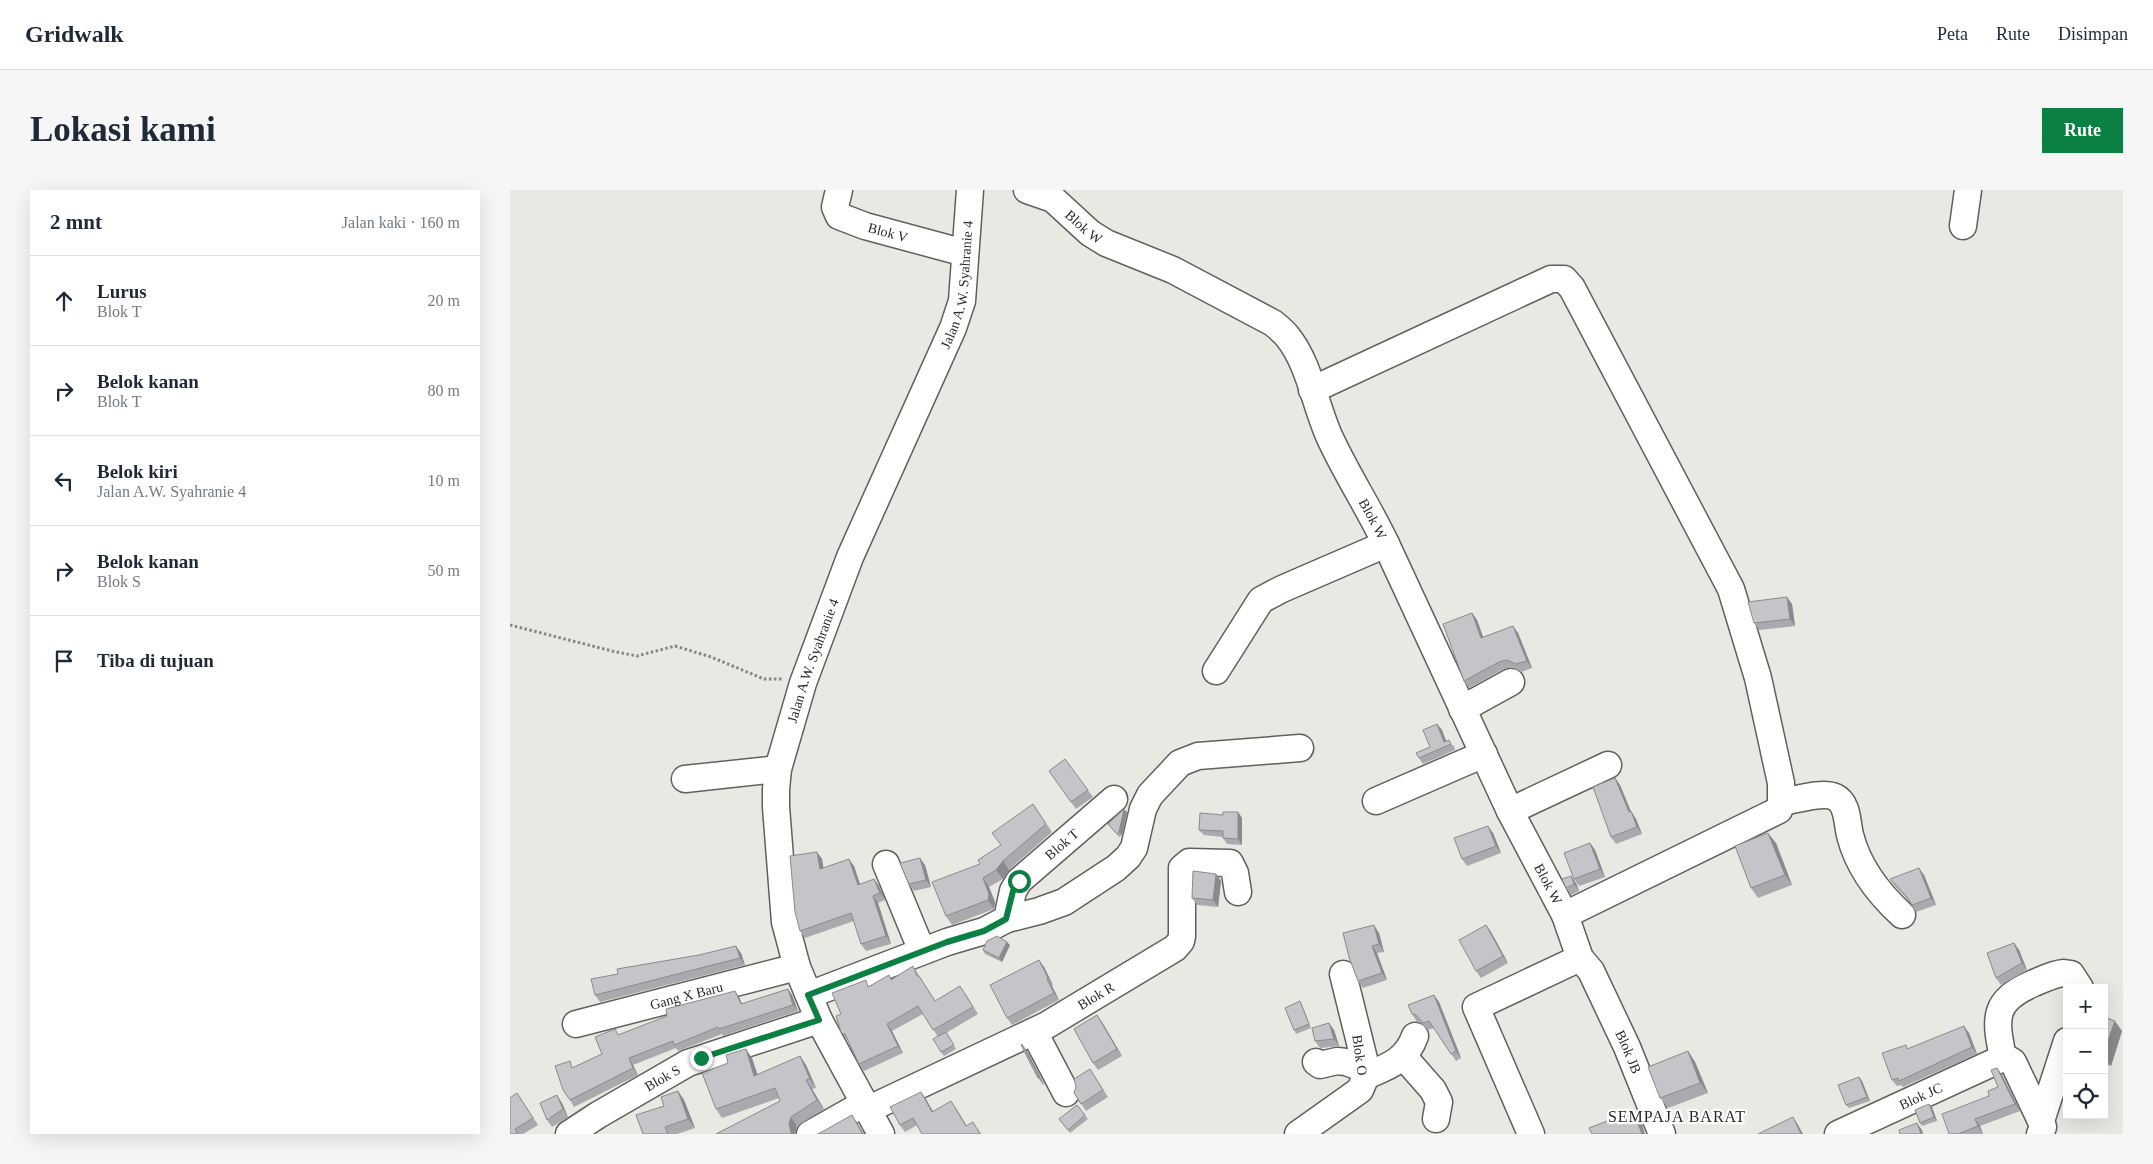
<!DOCTYPE html>
<html lang="id">
<head>
<meta charset="utf-8">
<style>
	body { margin:0; font-family:"Times New Roman",serif; background:#f6f6f7; color:#1f2937 }
	.controls { position:absolute; right:15px; bottom:15px; display:grid; overflow:hidden; border-radius:0px; box-shadow:0 5px 20px #0002 }
	.controls button { width:45px; height:45px; display:grid; place-items:center; padding:0; border:0; border-bottom:1px solid #e0e1e3; background:#fff; color:#1f2937; font:25px sans-serif }
	.stop { position:absolute; width:15px; height:15px; margin:-11px; border:4px solid #0b8043; border-radius:50%; background:#fff }
	.stop.end { background:#0b8043; border-color:#fff; box-shadow:0 1px 5px #0008 }
	.list { margin:0; padding:0; list-style:none }
	h2 { display:flex; justify-content:space-between; align-items:center; height:65px; margin:0; padding:0 20px; font-size:21px }
	h2 small { font-size:16px; font-weight:400; color:#747a83 }
	.list li { display:grid; grid-template-columns:32px 1fr auto; gap:15px; align-items:center; box-sizing:border-box; height:90px; padding:0 20px; border-top:1px solid #e0e1e3 }
	.list b { display:block; font-size:19px; white-space:nowrap }
	.list p { margin:0; font-size:16px; white-space:nowrap; color:#747a83 }
	.list em { font-size:16px; font-style:normal; color:#747a83 }
	.icon { flex:none; width:28px; height:28px; fill:none; stroke:currentColor; stroke-width:2; stroke-linecap:round; stroke-linejoin:round }
	.map { position:relative; flex:none; width:1613px; height:944px; overflow:hidden; border-radius:0px }
	header { display:flex; align-items:center; gap:30px; box-sizing:border-box; height:70px; padding:0 25px; background:#fff; border-bottom:1px solid #e0e1e3 }
	header strong { font-size:24px }
	nav { display:flex; gap:28px; margin-inline-start:auto; font-size:18px }
	.intro { display:flex; align-items:center; justify-content:space-between; box-sizing:border-box; height:120px; padding:0 30px }
	h1 { margin:0; font-size:35px }
	.button { padding:12px 22px; border-radius:0px; background:#0b8043; color:#fff; font-size:18px; font-weight:700 }
	main { display:flex; gap:30px; padding:0 30px }
	aside { flex:1; background:#fff; border-radius:0px; box-shadow:0 5px 20px #0002 }
	.map>svg:first-child { display:block }
	.lines { fill:none; stroke-linecap:round; stroke-linejoin:round }
	.minor-casing { stroke:#62605c; stroke-width:29 }
	.path { stroke:#878683; stroke-width:3; stroke-dasharray:2.5 2.5; stroke-linecap:butt }
	.minor { stroke:#fff; stroke-width:26 }
	.wall { fill:#aaa9ad }
	.shaded-wall { fill:#8b898d }
	.building { fill:#c6c4c9; stroke:#8b898d }
	.route { stroke:#0b8043; stroke-width:6 }
	.labels { text-anchor:middle; stroke-width:4.5; stroke-linejoin:round; paint-order:stroke }
	.street-label { font-size:14px; fill:#2a2a28; stroke:#fff }
	.quarter-label { font-size:16px; letter-spacing:1px; fill:#2a2a28; stroke:#fff }
</style>
</head>
<body>
<header>
<strong>Gridwalk</strong>
<nav><a>Peta</a><a>Rute</a><a>Disimpan</a></nav>
</header>
<div class="intro"><h1>Lokasi kami</h1><a class="button">Rute</a></div>
<main>
<aside>
<h2>2 mnt<small>Jalan kaki · 160 m</small></h2>
<ul class="list">
<li><svg class="icon" aria-label="ahead" viewBox="0 0 24 24"><path d="M12 20V5M6 11l6-6 6 6"/></svg><div><b>Lurus</b><p>Blok T</p></div><em>20 m</em></li>
<li><svg class="icon" aria-label="right" viewBox="0 0 24 24"><path d="M7 20v-9h11M14 6l5 5-5 5"/></svg><div><b>Belok kanan</b><p>Blok T</p></div><em>80 m</em></li>
<li><svg class="icon" aria-label="left" viewBox="0 0 24 24"><path d="M17 20v-9H6M10 6l-5 5 5 5"/></svg><div><b>Belok kiri</b><p>Jalan A.W. Syahranie 4</p></div><em>10 m</em></li>
<li><svg class="icon" aria-label="right" viewBox="0 0 24 24"><path d="M7 20v-9h11M14 6l5 5-5 5"/></svg><div><b>Belok kanan</b><p>Blok S</p></div><em>50 m</em></li>
<li><svg class="icon" aria-label="arrive" viewBox="0 0 24 24"><path d="M6 21V4h12l-3 4 3 4H6"/></svg><div><b>Tiba di tujuan</b></div></li>
</ul>
</aside>
<div class="map">
<svg width="1613" height="944" viewBox="0 0 1613 944">
	<rect width="100%" height="100%" fill="#eae8e3"/>
	<g class="lines">
		<g class="minor-casing">
			<g id="minor">
				<path id="s1" d="M329,0L325,17L329,26L355,36L455,63"/>
				<path id="s2" d="M517,0L543,9L580,43L596,53L663,80L763,133C768,137 773,141 777,146C800,174 805,216 820,248C837,285 859,318 876,354L1000,621L1055,725L1070,768L1081,781L1117,857L1152,944"/>
				<path d="M1453,36L1458,0"/>
				<path d="M802,200L1041,89H1054L1062,98L1221,399L1248,488L1271,593V612L1269,620L1055,725"/>
				<path d="M706,481L751,410L772,399L876,354"/>
				<path d="M952,519L1001,492"/>
				<path d="M175,589L268,579"/>
				<path d="M866,611L974,564"/>
				<path d="M1271,612C1285,610 1313,601 1325,607C1338,613 1337,633 1340,645C1348,677 1368,703 1392,725"/>
				<path d="M1000,621L1098,575"/>
				<path d="M376,674L412,761"/>
				<path d="M497,729L529,721L554,712L606,678L618,667L624,658L633,619L640,605L670,573L688,566L790,558"/>
				<path id="s3" d="M299,805L437,752L474,741L497,729L503,701L509,691L604,609"/>
				<path id="s4" d="M66,834L287,777"/>
				<path d="M524,842L556,903"/>
				<path d="M894,867L923,900L929,912L926,929"/>
				<path d="M1493,868C1485,828 1482,811 1524,793C1534,789 1543,784 1554,783L1561,784L1570,798"/>
				<path d="M1493,868L1498,869L1503,872L1531,931L1533,937L1530,944"/>
				<path d="M806,872L810,875L827,871L836,872L855,879"/>
				<path d="M856,886C879,876 896,871 905,846"/>
				<path id="s5" d="M357,920L537,835L665,758L671,751L672,746V678L679,672L720,673L725,683L728,702"/>
				<path d="M1531,931L1557,851"/>
				<path id="s6" d="M59,944L88,925L178,873L309,830"/>
				<path d="M300,944L353,914"/>
				<path id="s7" d="M371,944L309,830L287,777L275,732L266,617V599L268,579L293,493L340,367L443,138L452,111L460,0"/>
				<path d="M788,944L850,900L856,886L854,869L833,784"/>
				<path d="M1021,944L966,817L1070,768"/>
				<path id="s8" d="M1328,944L1493,868"/>
			</g>
		</g>
		<path class="path" d="M0,435L102,461L127,466L165,456L201,467L254,489H273"/>
		<use href="#minor" class="minor"/>
	</g>
	<g class="wall">
		<path d="M1282,414L1285,436L1249,440L1244,433Z"/>
		<path d="M962,423L967,430L973,447L1003,436L1008,443L1022,478L1011,482L1002,477L994,479L959,498L954,491Z"/>
		<path d="M927,534L932,540L936,551L944,556L945,560L913,574L909,568L920,557Z"/>
		<path d="M555,569L583,607L566,619L539,581Z"/>
		<path d="M1105,588L1110,595L1121,622L1126,629L1132,644L1106,654L1101,647Z"/>
		<path d="M523,614L542,642L499,680L493,689L479,697L485,712L484,719L442,735L436,726L470,674L491,655Z"/>
		<path d="M617,622L612,645L609,647L598,634Z"/>
		<path d="M728,622L732,628V655L717,654L713,648V647L694,645L689,640L713,625Z"/>
		<path d="M983,643L991,663L957,676L952,669Z"/>
		<path d="M1080,653L1085,660L1095,687L1069,696L1064,689Z"/>
		<path d="M1266,653L1282,695L1248,708L1241,698Z"/>
		<path d="M307,662L312,669L313,678L344,676L350,695L364,689L369,696L375,710L368,713L381,754L356,761L351,754L344,731L295,748L290,741Z"/>
		<path d="M415,675L421,697L404,701L399,694Z"/>
		<path d="M706,684L711,691L708,717L687,715L682,708Z"/>
		<path d="M1414,685L1426,715L1406,722L1399,711L1385,696L1380,689Z"/>
		<path d="M1066,693L1069,701L1061,705L1056,698Z"/>
		<path d="M976,735L981,742L998,773L971,788L966,781Z"/>
		<path d="M869,743L874,762L867,763L877,790L853,798L848,791L839,767Z"/>
		<path d="M1504,753L1509,760L1517,780L1491,795L1486,788Z"/>
		<path d="M500,755L492,772L475,764L473,760Z"/>
		<path d="M231,763L235,775L90,812L85,805Z"/>
		<path d="M529,770L534,777L543,795L542,796L549,810L502,835L497,828Z"/>
		<path d="M403,776L425,811L455,803L468,824L436,843L446,859L434,866L431,862L428,847L413,824L382,841L393,863L354,881L349,874L338,851L333,844L331,824L382,789Z"/>
		<path d="M278,799L282,805L288,821L213,846L212,844L168,861L166,858L123,875L128,885L64,917L60,910L64,877L92,864L109,845L229,807L232,814Z"/>
		<path d="M924,805L929,812L951,868L946,871L924,838L918,840L911,833L907,832L902,824Z"/>
		<path d="M790,811L792,815L801,838L786,844L784,840Z"/>
		<path d="M1594,827L1612,841L1601,876L1594,874Z"/>
		<path d="M592,832L612,866L588,880L583,873Z"/>
		<path d="M824,840L829,856L810,858L805,851Z"/>
		<path d="M1459,843L1467,864L1393,897L1391,895L1387,896L1382,890L1398,859Z"/>
		<path d="M517,861L534,894L533,895L528,888Z"/>
		<path d="M1178,861L1185,872L1198,903L1158,918L1150,908Z"/>
		<path d="M290,866L296,875L306,898L302,899L314,919L287,936L285,944H206L270,911L269,908L212,928L206,919L242,868L247,885Z"/>
		<path d="M1487,878L1492,885L1510,921L1470,936L1473,944H1439L1488,897Z"/>
		<path d="M580,879L598,907L576,921L564,903Z"/>
		<path d="M1349,887L1352,891L1360,911L1339,918L1336,915Z"/>
		<path d="M168,901L174,910L185,938L167,944H133L154,916Z"/>
		<path d="M411,902L423,921L446,918L457,936L468,939L471,944H412L407,935L395,942L390,935Z"/>
		<path d="M7,903L28,935L13,944H0Z"/>
		<path d="M52,913L58,927L42,937L37,930Z"/>
		<path d="M1419,914L1422,917L1427,931L1412,936L1410,933Z"/>
		<path d="M567,915L578,929L560,943L549,929Z"/>
	</g>
	<g class="shaded-wall">
		<path d="M1277,407L1282,414L1285,436L1280,429Z"/>
		<path d="M962,423L967,430L976,455L971,448Z"/>
		<path d="M1003,436L1008,443L1022,478L1017,471Z"/>
		<path d="M927,534L932,540L938,556L934,552Z"/>
		<path d="M1105,588L1110,595L1124,629L1119,622Z"/>
		<path d="M614,619L617,622L612,645L609,642Z"/>
		<path d="M1121,621L1126,629L1132,644L1127,637Z"/>
		<path d="M728,622L732,628V655L728,649Z"/>
		<path d="M978,636L983,643L991,663L986,656Z"/>
		<path d="M1258,643L1266,653L1282,695L1275,685Z"/>
		<path d="M1080,653L1085,660L1095,687L1090,679Z"/>
		<path d="M307,662L312,669L315,686L310,679Z"/>
		<path d="M410,668L415,675L421,697L416,690Z"/>
		<path d="M339,669L344,676L353,703L348,695Z"/>
		<path d="M493,671L499,680L493,689L486,680Z"/>
		<path d="M1409,678L1414,685L1426,715L1421,708Z"/>
		<path d="M706,684L711,691L708,717L703,710Z"/>
		<path d="M1061,686L1066,693L1069,701L1064,694Z"/>
		<path d="M473,688L479,697L485,712L484,719L478,710Z"/>
		<path d="M364,689L369,696L375,710L370,703Z"/>
		<path d="M363,706L368,713L381,754L376,746Z"/>
		<path d="M864,735L869,743L874,762L869,754Z"/>
		<path d="M976,735L981,742L998,773L993,766Z"/>
		<path d="M497,752L500,755L492,772L489,768Z"/>
		<path d="M1504,753L1509,760L1517,780L1512,773Z"/>
		<path d="M226,756L231,763L235,775L230,768Z"/>
		<path d="M862,756L867,763L877,790L872,783Z"/>
		<path d="M529,770L534,777L543,795L538,788Z"/>
		<path d="M537,789L542,796L549,810L544,803Z"/>
		<path d="M278,799L282,805L288,821L283,815Z"/>
		<path d="M225,801L229,807L235,821L231,814Z"/>
		<path d="M924,805L929,812L951,868L946,861Z"/>
		<path d="M587,825L592,832L612,866L607,859Z"/>
		<path d="M1605,831L1612,841L1601,876L1594,867V862Z"/>
		<path d="M819,833L824,840L829,856L824,849Z"/>
		<path d="M377,834L382,841L393,863L388,856Z"/>
		<path d="M1454,836L1459,843L1467,864L1462,857Z"/>
		<path d="M512,854L517,861L534,894L529,887Z"/>
		<path d="M236,859L242,868L251,895L244,886Z"/>
		<path d="M1178,861L1185,872L1198,903L1190,893Z"/>
		<path d="M290,866L296,875L306,898L300,889Z"/>
		<path d="M119,868L123,875L128,885L123,878Z"/>
		<path d="M1487,878L1492,885L1510,921L1505,914Z"/>
		<path d="M1349,887L1352,891L1360,911L1357,907Z"/>
		<path d="M296,890L302,899L314,919L307,910Z"/>
		<path d="M168,901L174,910L185,938L178,929Z"/>
		<path d="M411,902L416,909L427,929L422,922Z"/>
		<path d="M47,905L52,913L58,927L53,919Z"/>
		<path d="M1419,914L1422,917L1427,931L1424,927Z"/>
		<path d="M1123,921L1131,931L1135,944H1132Z"/>
		<path d="M342,925L348,934L354,944H353Z"/>
		<path d="M281,927L287,936L285,944H282L281,943L279,934Z"/>
		<path d="M1283,927L1287,933L1293,944H1291Z"/>
		<path d="M1465,929L1470,936L1473,944L1468,936Z"/>
		<path d="M1407,933L1412,940L1413,944H1411Z"/>
	</g>
	<g class="building">
		<path d="M1277,407L1280,429L1244,433L1238,412Z"/>
		<path d="M962,423L971,448L1003,436L1017,471L1006,474L997,470L989,472L954,491L933,434Z"/>
		<path d="M927,534L934,552L939,550L941,554L909,568L906,563L920,557L913,540Z"/>
		<path d="M555,569L578,600L561,612L539,581Z"/>
		<path d="M1105,588L1119,622L1121,621L1127,637L1101,647L1083,597Z"/>
		<path d="M523,614L536,634L493,671L486,680L473,688L479,704L478,710L436,726L422,692L470,674L468,670L491,655L482,643Z"/>
		<path d="M614,619L609,642L607,644L598,634Z"/>
		<path d="M713,622H728V649L713,648V641L689,640L690,623L713,625Z"/>
		<path d="M978,636L986,656L952,669L944,648Z"/>
		<path d="M1258,643L1275,685L1241,698L1225,656Z"/>
		<path d="M1080,653L1090,679L1064,689L1054,663Z"/>
		<path d="M307,662L310,679L339,669L348,695L364,689L370,703L363,706L376,746L351,754L341,723L290,741L285,722L280,666Z"/>
		<path d="M410,668L416,690L399,694L390,673Z"/>
		<path d="M1409,678L1421,708L1402,715L1397,707L1380,689Z"/>
		<path d="M683,681L706,684L703,710L682,708Z"/>
		<path d="M1061,686L1064,694L1056,698L1052,689Z"/>
		<path d="M864,735L869,754L862,756L872,783L848,791L839,767L833,743Z"/>
		<path d="M976,735L993,766L966,781L949,750Z"/>
		<path d="M487,746L497,752L489,768L473,760L477,751Z"/>
		<path d="M1504,753L1512,773L1486,788L1477,763Z"/>
		<path d="M226,756L230,768L85,805L81,789L108,784L107,779L189,765Z"/>
		<path d="M529,770L538,788L537,789L544,803L497,828L480,795Z"/>
		<path d="M403,776L407,786H409L425,811L450,796L463,817L423,840L408,816L377,834L388,856L349,874L335,844H333L331,842L326,826L331,824L322,803L356,790L358,797L379,785L381,790Z"/>
		<path d="M278,799L283,815L209,839L208,837L164,855L163,851L119,868L123,878L60,910L53,900L45,876L60,871L62,878L92,864L85,847L105,839L108,845L157,826L156,819L225,801L231,814Z"/>
		<path d="M924,805L946,861L941,864L919,831L913,833L906,825L902,824L898,815Z"/>
		<path d="M790,811L799,834L784,840L775,818Z"/>
		<path d="M587,825L607,859L583,873L564,839Z"/>
		<path d="M1594,827L1605,831L1594,862Z"/>
		<path d="M819,833L824,849L805,851L802,838Z"/>
		<path d="M1454,836L1462,857L1389,891L1388,888L1382,890L1372,863L1396,855L1397,859Z"/>
		<path d="M436,842L444,855L431,862L423,849Z"/>
		<path d="M512,854L529,887L528,888L511,855Z"/>
		<path d="M236,859L244,886L290,866L300,889L296,890L307,910L281,927L279,934L281,943L282,944H206L270,911L265,898L206,919L192,883L218,873L216,865Z"/>
		<path d="M1178,861L1190,893L1150,908L1138,877Z"/>
		<path d="M1487,878L1505,914L1465,929L1468,936L1448,944H1439L1432,924L1479,906L1478,901L1488,897L1481,880Z"/>
		<path d="M580,879L593,900L571,914L564,903L566,897L564,889Z"/>
		<path d="M1349,887L1357,907L1336,915L1328,895Z"/>
		<path d="M168,901L178,929L155,937L158,944H133L126,925L154,916L151,907Z"/>
		<path d="M411,902L422,922L441,911L456,936L463,932L470,944H412L403,928L390,935L380,917Z"/>
		<path d="M7,903L23,928L5,939L8,944H0V908Z"/>
		<path d="M47,905L53,919L37,930L30,913Z"/>
		<path d="M1419,914L1424,927L1410,933L1405,920Z"/>
		<path d="M567,915L575,925L558,940L549,929Z"/>
		<path d="M1123,921L1132,944H1082L1079,938Z"/>
		<path d="M342,925L352,943L354,944H308Z"/>
		<path d="M1283,927L1291,944H1248Z"/>
		<path d="M1407,933L1411,944H1390L1389,940Z"/>
	</g>
	<g class="lines">
		<path class="route" d="M191,868L309,830L298,805L437,752L474,741L496,729L503,701L509,691"/>
	</g>
	<g class="labels">
		<g class="street-label">
			<text dy="5" stroke="none"><textPath href="#s2" startOffset="69">Blok W</textPath></text>
			<text dy="5" stroke="none"><textPath href="#s1" startOffset="79">Blok V</textPath></text>
			<text dy="5" stroke="none"><textPath href="#s7" startOffset="906">Jalan A.W. Syahranie 4</textPath></text>
			<text dy="5" stroke="none"><textPath href="#s2" startOffset="504">Blok W</textPath></text>
			<text dy="5" stroke="none"><textPath href="#s7" startOffset="501">Jalan A.W. Syahranie 4</textPath></text>
			<text dy="5" stroke="none"><textPath href="#s3" startOffset="309">Blok T</textPath></text>
			<text dy="5" stroke="none"><textPath href="#s2" startOffset="909">Blok W</textPath></text>
			<text dy="5" stroke="none"><textPath href="#s4" startOffset="114">Gang X Baru</textPath></text>
			<text dy="5" stroke="none"><textPath href="#s5" startOffset="256">Blok R</textPath></text>
			<text dy="5" stroke="none"><textPath href="#s2" startOffset="1096">Blok JB</textPath></text>
			<text transform="translate(850 865) rotate(82)" y="5">Blok O</text>
			<text dy="5" stroke="none"><textPath href="#s6" startOffset="109">Blok S</textPath></text>
			<text dy="5" stroke="none"><textPath href="#s8" startOffset="91">Blok JC</textPath></text>
		</g>
		<g class="quarter-label">
			<text x="1167" y="932">SEMPAJA BARAT</text>
		</g>
	</g>
</svg>
<div class="controls">
<button>+</button>
<button>−</button>
<button><svg class="icon" aria-label="locate" viewBox="0 0 24 24"><circle cx="12" cy="12" r="6"/><path d="M12 2v4M12 18v4M2 12h4M18 12h4"/></svg></button>
</div>
<div class="stop" style="left:509px;top:691px"></div>
<div class="stop end" style="left:191px;top:868px"></div>
</div>
</main>
</body>
</html>
